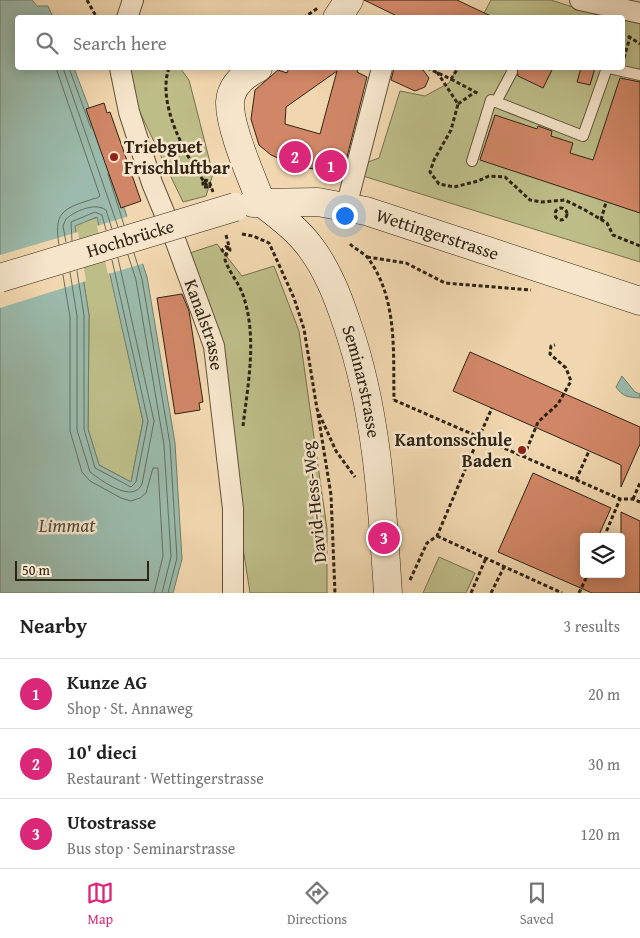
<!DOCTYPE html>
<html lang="en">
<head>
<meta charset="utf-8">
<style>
	body { margin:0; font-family:"Gentium Book Plus",serif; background:#f6f6f6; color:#222 }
	.controls { position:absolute; right:15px; bottom:15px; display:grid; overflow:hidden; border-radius:5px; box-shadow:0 2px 12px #0003 }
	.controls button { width:45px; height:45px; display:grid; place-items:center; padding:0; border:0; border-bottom:1px solid #e0e0e0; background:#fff; color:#222; font:25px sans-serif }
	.scale { position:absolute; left:15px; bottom:12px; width:134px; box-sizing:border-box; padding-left:5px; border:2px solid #2f2414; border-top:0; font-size:14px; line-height:18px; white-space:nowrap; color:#2f2414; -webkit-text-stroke:4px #f6e5cb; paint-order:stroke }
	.you { position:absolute; left:344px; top:215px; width:18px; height:18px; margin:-12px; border:4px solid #fff; border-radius:50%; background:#1a73e8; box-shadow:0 0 0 8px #1a73e833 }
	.badge { display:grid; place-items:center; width:32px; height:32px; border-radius:50%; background:#db2777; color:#fff; font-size:16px; font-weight:700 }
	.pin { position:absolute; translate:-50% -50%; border:2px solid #fff; box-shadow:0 1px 5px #0006 }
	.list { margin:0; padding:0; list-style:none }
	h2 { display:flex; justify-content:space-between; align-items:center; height:65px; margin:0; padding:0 20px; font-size:21px }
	h2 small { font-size:16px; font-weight:400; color:#767676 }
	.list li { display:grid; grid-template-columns:32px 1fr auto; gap:15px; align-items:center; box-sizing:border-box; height:70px; padding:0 20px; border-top:1px solid #e0e0e0 }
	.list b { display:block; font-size:19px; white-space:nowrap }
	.list p { margin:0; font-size:16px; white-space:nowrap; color:#767676 }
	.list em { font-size:16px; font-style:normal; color:#767676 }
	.icon { flex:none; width:28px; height:28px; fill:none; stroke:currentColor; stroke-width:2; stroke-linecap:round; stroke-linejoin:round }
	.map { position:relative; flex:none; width:640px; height:593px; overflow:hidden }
	.search { position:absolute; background:#fff; box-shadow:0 2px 12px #0003; left:15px; right:15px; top:15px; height:55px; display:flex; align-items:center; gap:12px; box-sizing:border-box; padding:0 18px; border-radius:5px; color:#767676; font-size:19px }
	.sheet { height:275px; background:#fff }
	nav { display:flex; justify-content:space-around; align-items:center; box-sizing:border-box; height:70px; border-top:1px solid #e0e0e0; background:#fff; font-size:14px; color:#767676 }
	nav a { display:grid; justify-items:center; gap:2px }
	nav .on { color:#db2777 }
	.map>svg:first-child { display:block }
	.green { fill:#bdbd88; stroke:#76704e }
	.water { fill:#9bbaab; stroke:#707e6f; fill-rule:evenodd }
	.pier { fill:#f1d7af }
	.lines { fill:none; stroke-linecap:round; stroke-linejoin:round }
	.shore { stroke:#656f60; stroke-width:1 }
	.building { fill:#d18767; stroke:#2f2414; fill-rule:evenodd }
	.service-casing { stroke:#60513b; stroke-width:12 }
	.minor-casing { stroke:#60513b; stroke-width:22 }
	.secondary-casing { stroke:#2f2414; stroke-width:29 }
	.path { stroke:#2f2414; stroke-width:3; stroke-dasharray:4 2.5; stroke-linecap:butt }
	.service { stroke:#f6e5cb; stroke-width:10 }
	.minor { stroke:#f6e5cb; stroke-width:20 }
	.secondary { stroke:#f6e5cb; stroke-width:28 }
	.secondary-bridge-casing { stroke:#2f2414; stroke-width:29; stroke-linecap:butt }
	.path-bridge { stroke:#2f2414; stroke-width:3; stroke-dasharray:4 2.5; stroke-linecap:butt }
	.secondary-bridge { stroke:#f6e5cb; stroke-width:28 }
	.poi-dot { fill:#8f2418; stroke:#f6e5cb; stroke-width:2 }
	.labels { text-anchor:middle; stroke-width:5; stroke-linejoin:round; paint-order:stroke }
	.poi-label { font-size:18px; font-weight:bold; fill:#2f2414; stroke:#f6e5cb; text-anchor:start }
	.street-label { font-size:18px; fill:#2f2414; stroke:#f6e5cb }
	.water-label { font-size:19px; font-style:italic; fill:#4f5141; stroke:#f6e5cb }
</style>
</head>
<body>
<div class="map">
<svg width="640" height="593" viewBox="0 0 640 593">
	<rect width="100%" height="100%" fill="#f1d7af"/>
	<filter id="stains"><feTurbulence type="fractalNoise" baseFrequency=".004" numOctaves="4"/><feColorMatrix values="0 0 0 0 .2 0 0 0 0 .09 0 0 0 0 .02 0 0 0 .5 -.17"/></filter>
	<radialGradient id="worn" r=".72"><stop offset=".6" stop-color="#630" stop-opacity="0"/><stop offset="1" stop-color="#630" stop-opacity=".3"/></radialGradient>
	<g class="green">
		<path d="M491,0H551L594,14L640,19V262L363,176L368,162L379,158L400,91L425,96L449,83L457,68H622V18L482,17Z"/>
		<path d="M130,68H180L189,80L213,174L206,196L183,202L135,102Z"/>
		<path d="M98,217L143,421L131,482L99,465L88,429L89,315L74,225Z"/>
		<path d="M217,244L242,276L274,266L299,331L327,529V593H250L232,477L208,357L175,258Z"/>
		<path d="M439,557L475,573L466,593H423Z"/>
	</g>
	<g class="water">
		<path d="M0,0H32L37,6H48L53,17L18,18V68H74L105,150L147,277L175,443L182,559L173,593H0ZM97,217L143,421L131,482L99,465L88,429L89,315L75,226Z"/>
		<path d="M622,376L635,392L640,394V398C628,397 623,397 616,387Z"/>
	</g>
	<g class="pier">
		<path d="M129,216L145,263L108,274L97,226Z"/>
		<path d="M78,232L86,281L0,308V255Z"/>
	</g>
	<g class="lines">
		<g class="shore">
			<path d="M56,68L100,196C97,199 94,198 90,200C61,209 54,214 59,245"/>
			<path d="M63,68L118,227"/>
			<path d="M69,68L91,128"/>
			<path d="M108,174L124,225"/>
			<path d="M72,241L71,222L95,212L102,215L106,230"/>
			<path d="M66,242L63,226L66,219C75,211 95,202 106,210L112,229"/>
			<path d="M134,253L142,279L170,444L177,558L168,593"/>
			<path d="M128,255L136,280L164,445L171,557L162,593"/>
			<path d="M77,271L84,315V429L95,468L131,487L136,482L148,421L112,260"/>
			<path d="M70,272L77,316V430L90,472C102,481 133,504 142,484L154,421L118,258"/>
			<path d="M63,275L70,317V431L82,472L90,481L121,498L131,501L140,498L146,493L153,468H158L163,556L154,593"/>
		</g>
	</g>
	<g class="building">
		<path d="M364,0H457L495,18H401Z"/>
		<path d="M289,68H359L357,72L367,77L342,177L287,162L271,155L259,145L251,119L255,90L278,70L287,73ZM337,71L320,134L285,124L286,107Z"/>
		<path d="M394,68H418L423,70L429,78L425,87L415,91L391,80Z"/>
		<path d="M517,68H553L543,88L518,76Z"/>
		<path d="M581,68H595L590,85L577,82Z"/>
		<path d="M620,78L640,82V213L480,160L495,115L537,129L538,126L552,131L551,136L573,143L570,153L593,160Z"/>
		<path d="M104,103L107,113L110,112L141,201L121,208L86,109Z"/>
		<path d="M182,294L189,311L203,402L199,403L200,410L175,414L157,298Z"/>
		<path d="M470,352L640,427V444L621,487V465L453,391Z"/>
		<path d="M533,473L611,508L598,537H584V574H621V512L640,521V593H592L498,552Z"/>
	</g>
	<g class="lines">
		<g class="service-casing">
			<g id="service">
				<path d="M609,68L640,75"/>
				<path d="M512,72L496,102L583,136L607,68"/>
				<path d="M472,161L491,100L496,102"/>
			</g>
		</g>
		<g class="minor-casing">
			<g id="minor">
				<path d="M580,0L640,13"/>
				<path d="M127,18L133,0"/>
				<path id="s1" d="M120,68L129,112L152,183L173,234L214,346L233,509V593"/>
				<path d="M346,207L382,68"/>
			</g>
		</g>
		<g class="secondary-casing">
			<g id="secondary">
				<path d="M337,18L349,0"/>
				<path d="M258,68C244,75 231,85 230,102C229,127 252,178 261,202"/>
				<path id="s2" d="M261,202C279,216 298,230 311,248C328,271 338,297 347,324C377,411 382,501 388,593"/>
				<path id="s3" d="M253,203L318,202L366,211L640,301"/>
			</g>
		</g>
		<g class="path">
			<path d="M87,0L97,18"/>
			<path d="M303,18L318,8"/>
			<path d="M628,36L640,44"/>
			<path d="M624,58L630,37"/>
			<path d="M169,68C156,104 187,159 208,187L211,186"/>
			<path d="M427,68L451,79L458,68"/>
			<path d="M437,72L458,104L451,130L434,160L430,172L439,184L454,187L478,181L489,176L505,177L530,200L541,202L565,200L585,210L607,223L613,235L640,246"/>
			<path d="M451,79L479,94"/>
			<path d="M458,104L475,92"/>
			<circle cx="561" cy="214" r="6"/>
			<path d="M601,220L606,202"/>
			<path d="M242,234L253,236L269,243L275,256L294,298L304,329L317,409L336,451L355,477"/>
			<path d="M350,244C355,249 364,253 368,258C398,299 393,352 394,400"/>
			<path d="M228,246L225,260C230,274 240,284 244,298C257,339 248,384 243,426"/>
			<path d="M367,257L406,263L445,283L531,290"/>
			<path d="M394,400L479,437L492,408"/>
			<path d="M318,414L331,495L335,593"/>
			<path d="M524,456L538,422L558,404L571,381L566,368L550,354L551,346L555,345"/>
			<path d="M576,480L589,451"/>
			<path d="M633,499L640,483"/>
			<path d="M437,536L562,593"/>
			<path d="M604,537L620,499"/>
			<path d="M410,580L427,543L437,536L479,437L620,499H633L640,502"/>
			<path d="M471,593L486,558"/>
			<path d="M491,593L504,567"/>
			<path d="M579,593L588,574"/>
		</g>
		<use href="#service" class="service"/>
		<use href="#minor" class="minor"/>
		<use href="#secondary" class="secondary"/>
		<g class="secondary-bridge-casing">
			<g id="secondary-bridge">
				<path id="s4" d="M0,278L235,207"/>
			</g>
		</g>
		<g class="path-bridge">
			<path d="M208,187H203V180L209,181L213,192"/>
			<path d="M226,235L230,250L226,255L222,250L227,246"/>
		</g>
		<use href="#secondary-bridge" class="secondary-bridge"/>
	</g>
	<g class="poi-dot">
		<circle cx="114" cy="157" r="5"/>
		<circle cx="522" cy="450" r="5"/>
	</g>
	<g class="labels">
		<g class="poi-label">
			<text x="124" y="153">Triebguet<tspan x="124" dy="21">Frischluftbar</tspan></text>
			<text x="512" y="446" text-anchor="end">Kantonsschule<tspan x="512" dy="21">Baden</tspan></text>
		</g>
		<g class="street-label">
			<text dy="6" stroke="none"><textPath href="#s3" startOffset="189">Wettingerstrasse</textPath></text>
			<text dy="6" stroke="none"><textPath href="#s4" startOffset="136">Hochbrücke</textPath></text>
			<text dy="6" stroke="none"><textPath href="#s1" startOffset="271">Kanalstrasse</textPath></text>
			<text dy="6" stroke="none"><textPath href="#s2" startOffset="212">Seminarstrasse</textPath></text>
			<text transform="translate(314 502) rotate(-96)" y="6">David-Hess-Weg</text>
		</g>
		<g class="water-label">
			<text x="67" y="532">Limmat</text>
		</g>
	</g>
	<rect width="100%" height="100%" filter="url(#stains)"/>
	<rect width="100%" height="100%" fill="url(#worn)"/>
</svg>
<div class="controls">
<button><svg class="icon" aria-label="layers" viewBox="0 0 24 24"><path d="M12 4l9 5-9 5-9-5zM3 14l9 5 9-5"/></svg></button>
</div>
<div class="scale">50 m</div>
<div class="you"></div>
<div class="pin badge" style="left:331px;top:166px">1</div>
<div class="pin badge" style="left:295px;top:157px">2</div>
<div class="pin badge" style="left:384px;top:538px">3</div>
<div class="search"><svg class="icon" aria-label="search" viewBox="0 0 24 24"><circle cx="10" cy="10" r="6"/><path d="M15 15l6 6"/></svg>Search here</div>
</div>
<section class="sheet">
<h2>Nearby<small>3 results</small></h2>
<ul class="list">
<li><span class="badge">1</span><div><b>Kunze AG</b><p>Shop · St. Annaweg</p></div><em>20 m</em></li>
<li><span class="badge">2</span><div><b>10' dieci</b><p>Restaurant · Wettingerstrasse</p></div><em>30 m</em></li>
<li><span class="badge">3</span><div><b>Utostrasse</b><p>Bus stop · Seminarstrasse</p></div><em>120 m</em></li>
</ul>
</section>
<nav>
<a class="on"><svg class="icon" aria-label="map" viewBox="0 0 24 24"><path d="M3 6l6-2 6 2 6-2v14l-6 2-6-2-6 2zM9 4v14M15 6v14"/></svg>Map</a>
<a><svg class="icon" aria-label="directions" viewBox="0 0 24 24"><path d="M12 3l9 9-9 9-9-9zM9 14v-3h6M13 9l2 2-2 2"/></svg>Directions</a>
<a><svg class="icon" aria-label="saved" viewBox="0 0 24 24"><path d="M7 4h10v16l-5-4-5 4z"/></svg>Saved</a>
</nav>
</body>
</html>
